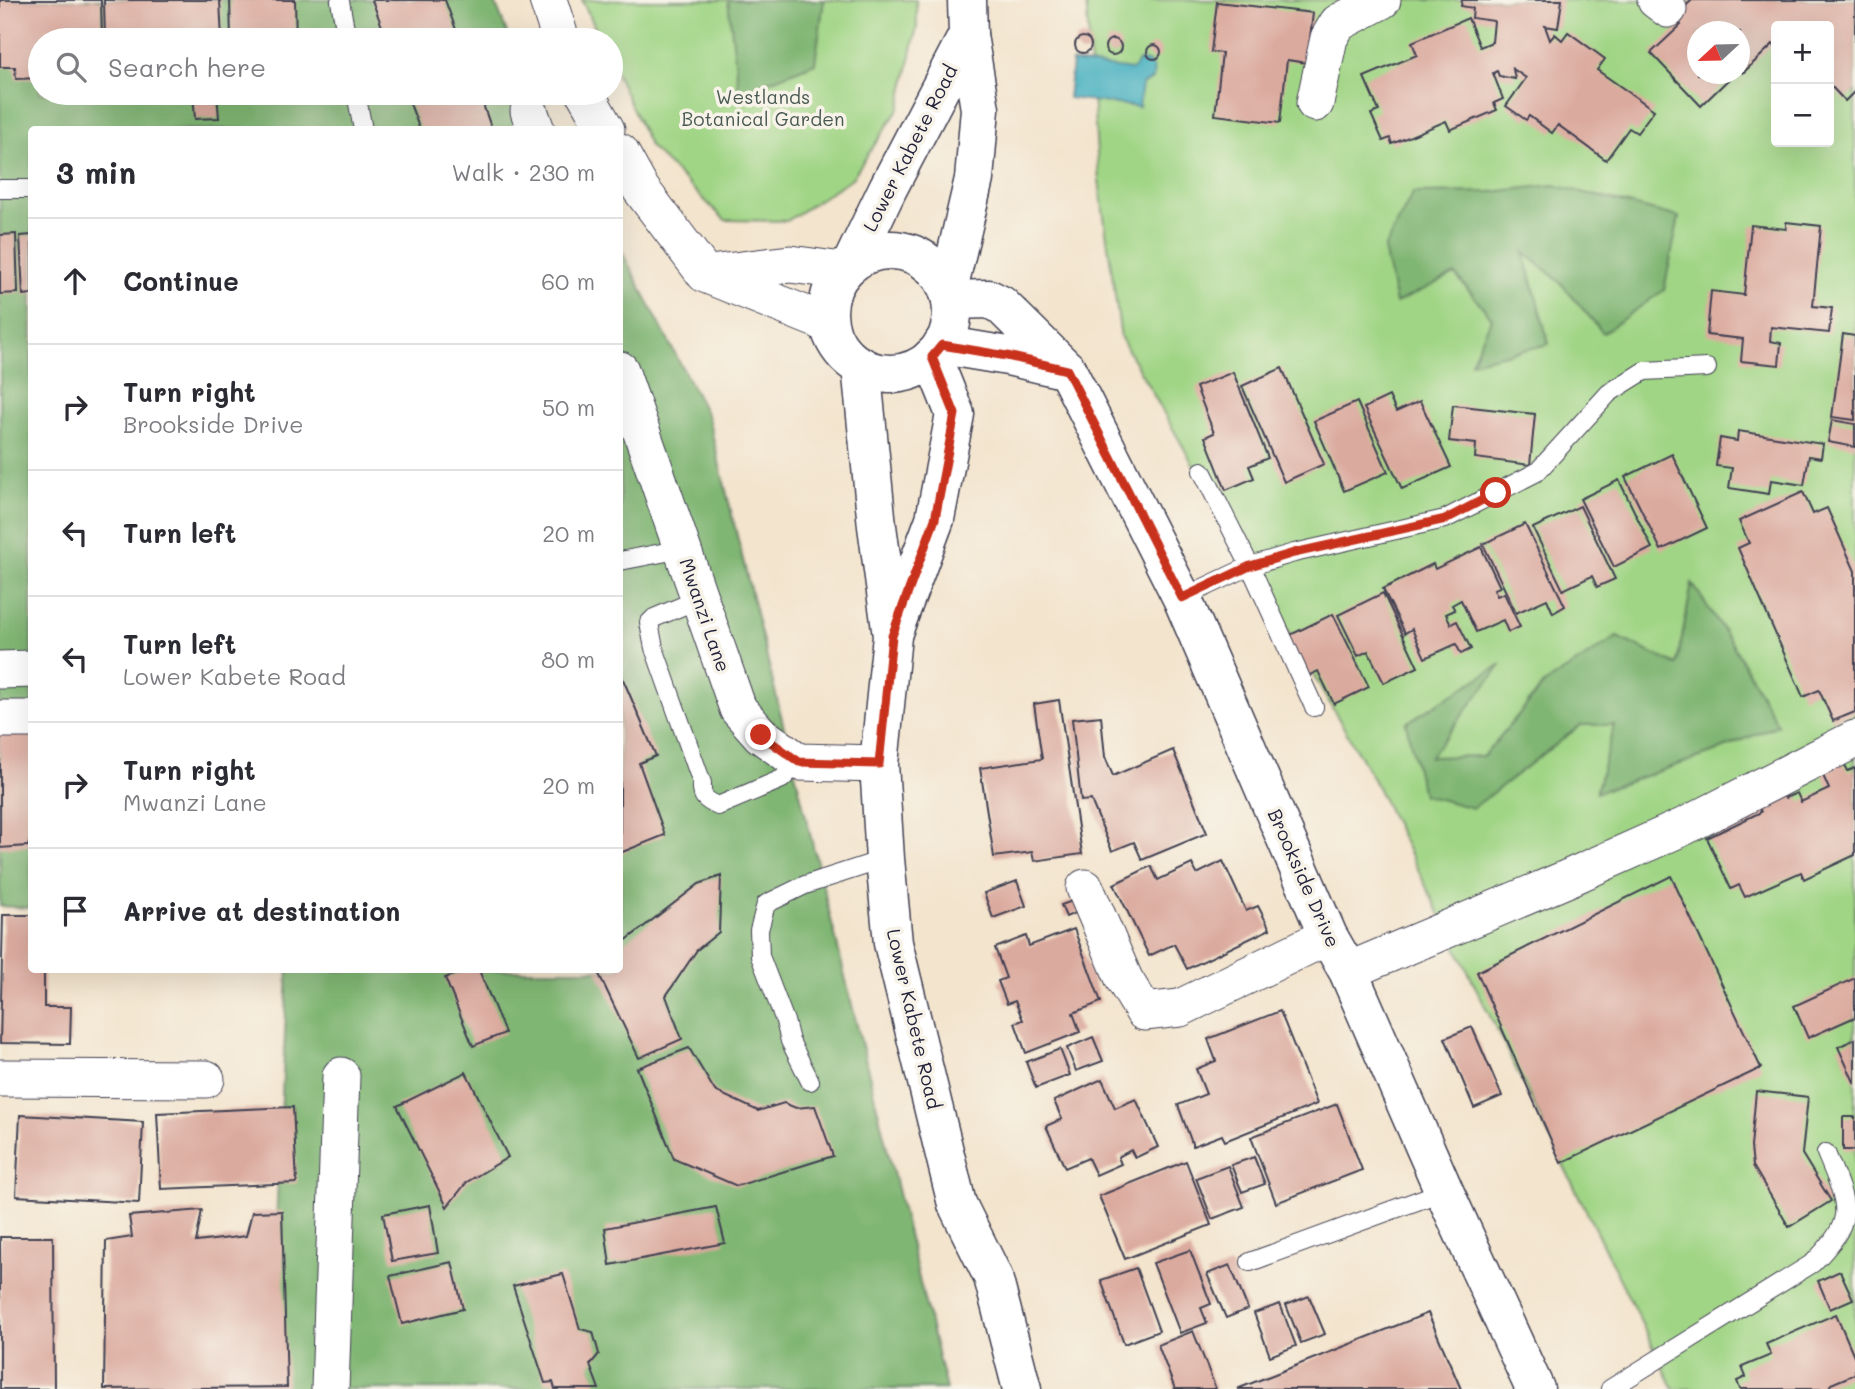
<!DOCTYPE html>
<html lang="en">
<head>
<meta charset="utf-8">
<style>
	body { margin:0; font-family:Mali,sans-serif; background:#f7f7f7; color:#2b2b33 }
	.controls { position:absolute; right:21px; top:21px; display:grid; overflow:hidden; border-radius:7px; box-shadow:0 7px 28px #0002 }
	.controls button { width:63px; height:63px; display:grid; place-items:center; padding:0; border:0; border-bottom:2px solid #e1e1e2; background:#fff; color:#2b2b33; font:35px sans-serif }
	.compass { position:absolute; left:1687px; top:21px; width:63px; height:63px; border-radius:50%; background:#fff; box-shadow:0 7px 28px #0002; rotate:248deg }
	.stop { position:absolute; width:21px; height:21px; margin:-16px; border:5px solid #c8321e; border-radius:50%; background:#fff }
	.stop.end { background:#c8321e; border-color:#fff; box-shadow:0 2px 7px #0008 }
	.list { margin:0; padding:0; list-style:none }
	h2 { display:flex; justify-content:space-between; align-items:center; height:91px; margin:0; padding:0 28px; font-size:30px }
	h2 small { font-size:23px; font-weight:400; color:#7c7c81 }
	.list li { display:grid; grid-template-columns:46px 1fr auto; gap:21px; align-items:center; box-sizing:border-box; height:126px; padding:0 28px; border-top:2px solid #e1e1e2 }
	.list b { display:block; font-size:26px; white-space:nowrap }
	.list p { margin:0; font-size:23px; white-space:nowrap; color:#7c7c81 }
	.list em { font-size:23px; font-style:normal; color:#7c7c81 }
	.icon { flex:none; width:38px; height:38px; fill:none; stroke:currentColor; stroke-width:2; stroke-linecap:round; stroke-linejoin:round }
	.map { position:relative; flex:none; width:1855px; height:1389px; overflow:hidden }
	.search { position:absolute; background:#fff; box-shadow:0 7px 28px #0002; left:28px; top:28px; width:595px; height:77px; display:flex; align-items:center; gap:18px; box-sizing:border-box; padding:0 24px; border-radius:38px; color:#7c7c81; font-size:26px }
	.panel { position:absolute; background:#fff; box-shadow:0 7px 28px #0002; left:28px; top:126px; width:595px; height:847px; border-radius:7px }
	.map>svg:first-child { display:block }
	.green { fill:#a1d586; stroke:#627c60; stroke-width:2; fill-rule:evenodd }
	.forest { fill:#80b673; stroke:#516c57; stroke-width:2 }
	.water { fill:#41aebf; stroke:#32687d; stroke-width:2 }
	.building { fill:#dbaa9f }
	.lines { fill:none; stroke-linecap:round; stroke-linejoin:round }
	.lane-casing { stroke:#413f51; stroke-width:20 }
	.street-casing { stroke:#413f51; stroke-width:39 }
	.secondary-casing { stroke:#413f51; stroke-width:41 }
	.lane { stroke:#fff; stroke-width:18 }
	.street { stroke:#fff; stroke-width:37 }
	.secondary { stroke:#fff; stroke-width:38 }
	.route { stroke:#c8321e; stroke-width:9 }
	.labels { text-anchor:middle; stroke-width:7; stroke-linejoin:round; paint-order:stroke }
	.park-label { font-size:19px; fill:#485852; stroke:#f7f3e8 }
	.street-label { font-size:19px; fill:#22223b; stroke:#f7f3e8 }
</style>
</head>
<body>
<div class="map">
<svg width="1855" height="1389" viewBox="0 0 1855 1389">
	<rect width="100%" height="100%" fill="#f7f3e8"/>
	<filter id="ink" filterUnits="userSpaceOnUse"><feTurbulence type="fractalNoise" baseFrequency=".0143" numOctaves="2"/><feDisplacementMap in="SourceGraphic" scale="14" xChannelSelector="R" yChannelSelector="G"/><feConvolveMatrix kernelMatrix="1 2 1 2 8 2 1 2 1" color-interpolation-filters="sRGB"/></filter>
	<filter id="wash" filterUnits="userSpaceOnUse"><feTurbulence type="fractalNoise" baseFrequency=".00686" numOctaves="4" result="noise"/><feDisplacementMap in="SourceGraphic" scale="28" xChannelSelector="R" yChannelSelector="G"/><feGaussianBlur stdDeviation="1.57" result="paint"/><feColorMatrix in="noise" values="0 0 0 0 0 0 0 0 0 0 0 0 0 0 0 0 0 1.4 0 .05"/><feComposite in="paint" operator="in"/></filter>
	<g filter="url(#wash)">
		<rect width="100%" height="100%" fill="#f3e4cd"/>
		<g class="green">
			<path d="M582,0H916L917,26L900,107L852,178L787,221L725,220L650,147L611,62V40H601Z"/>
			<path d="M1086,0H1855V1389H1674L1373,779L1121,338L1099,181ZM1776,26H1829V142H1776ZM1698,32H1740V74H1698Z"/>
		</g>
		<g class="forest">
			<path d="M0,0H494L510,40H40V93H538L557,129L32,130L31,908L0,906Z"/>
			<path d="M728,0H824L815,63L739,93Z"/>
			<path d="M1554,185L1679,217L1664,290L1603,333L1560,282L1524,252L1549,344L1471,362L1492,318L1455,274L1396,303L1384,249L1413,193L1490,192Z"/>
			<path d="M620,248L708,417L946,1389H268L288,970H620Z"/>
			<path d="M1692,583L1733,645L1778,725L1712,753L1596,793L1614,725H1581L1473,808L1423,795L1406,723L1502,664L1430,757L1484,756L1544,684L1617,637L1677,665Z"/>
		</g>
		<path class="water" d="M1139,61C1151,60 1155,67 1153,79L1142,84L1139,107L1068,98L1072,62L1132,70Z"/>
		<g id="blocks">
			<g class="building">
				<path d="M0,0H101L102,40H40V78L16,79L15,67H0Z"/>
				<path d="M104,0H220L222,40H105Z"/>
				<path d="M230,0H295L296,40H231Z"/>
				<path d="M372,0H445L458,35L445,40H387Z"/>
				<path d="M1462,0H1562L1558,28L1545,26L1550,40L1555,34L1562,40L1568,32L1605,59L1597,70L1654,110L1637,133L1629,128L1606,160L1558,125L1552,133L1529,116L1526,120L1506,106L1526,78L1513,69L1515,79L1499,76L1497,71L1493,73L1503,99L1494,103L1497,110L1450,130L1446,121L1392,144L1390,138L1383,141L1371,114L1379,111L1364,77L1417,55L1412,42L1468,18L1480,47L1492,42L1494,21L1472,18L1473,8L1461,6Z"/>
				<path d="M1692,0H1855V91L1845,101L1829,84V26H1776V48L1773,44L1743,73L1740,69V32H1698V74H1734L1701,106L1651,53L1681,25L1674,17Z"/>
				<path d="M1217,2L1313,13L1307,63L1287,60L1280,123L1215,115L1222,53L1211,52Z"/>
				<circle cx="1083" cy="45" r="8"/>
				<circle cx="1113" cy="47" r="8"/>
				<circle cx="1154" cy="52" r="7"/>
				<path d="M193,93H217L219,118L195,119Z"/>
				<path d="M406,93H479L492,130H420Z"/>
				<path d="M1786,222L1821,226L1813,306L1832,308L1829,333L1771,327L1770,341L1781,343L1779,365L1741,361L1743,339L1707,335L1711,291L1744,295L1751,225L1786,229Z"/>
				<path d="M16,234L18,293L0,294V235Z"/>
				<path d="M32,235V294L23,295L20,236Z"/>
				<path d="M1843,334L1855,336V420L1832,417Z"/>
				<path d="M1282,368L1324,464L1284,482L1242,386Z"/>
				<path d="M1233,372L1268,458L1249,466L1254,478L1226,490L1205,437L1214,433L1196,387Z"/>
				<path d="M1389,396L1396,412L1420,401L1451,467L1402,489L1364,408Z"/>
				<path d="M1357,402L1388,472L1344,491L1314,421Z"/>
				<path d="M1453,405L1535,414L1530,465L1475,458L1476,444L1449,441Z"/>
				<path d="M1832,420L1855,424V447L1828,442Z"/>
				<path d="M1738,431L1823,444L1821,458L1809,456L1804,485L1771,480L1769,494L1729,488L1732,468L1716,466L1720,438L1737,441Z"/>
				<path d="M1672,454L1707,528L1661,550L1625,477Z"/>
				<path d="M1619,480L1652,548L1614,567L1580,499Z"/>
				<path d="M1803,492L1813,514L1827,508L1855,571V712L1833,721L1819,690L1803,697L1738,548L1749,543L1739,521Z"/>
				<path d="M1580,506L1615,579L1597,587L1592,576L1563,590L1533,528Z"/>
				<path d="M1525,524L1565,606L1553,613L1547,599L1516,613L1483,544Z"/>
				<path d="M1481,547L1500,587L1494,589L1497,596L1504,593L1520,627L1508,632L1503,620L1476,632L1461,600L1452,605L1455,610L1446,614L1451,624L1457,621L1471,649L1461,654L1456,644L1425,658L1412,629L1405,633L1383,589L1433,564L1435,569Z"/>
				<path d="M1383,593L1418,667L1384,683L1368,651L1358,656L1338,615Z"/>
				<path d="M1333,614L1369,687L1334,704L1318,671L1306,677L1286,637Z"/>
				<path d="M620,672L656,756L639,763L665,835L620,853Z"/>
				<path d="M1059,700L1082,854L1034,861L1032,852L994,857L980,768L1042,759L1034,704Z"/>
				<path d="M1101,716L1105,757L1113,776L1173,750L1207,833L1142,860L1134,842L1112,851L1091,800L1081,801L1072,719Z"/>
				<path d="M0,731L32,732V834L28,846L0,848Z"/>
				<path d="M1843,761L1848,771L1855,768V855L1804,879L1801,872L1745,897L1739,885L1731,889L1707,838L1761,812L1756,802L1781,790L1785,798L1797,793L1801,802L1829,789L1821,771Z"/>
				<path d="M1223,861L1246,911L1258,906L1270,929L1187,969L1174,944L1149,956L1114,884L1151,866L1158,880L1192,864L1197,874Z"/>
				<path d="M721,876L719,932L697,950L666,996L682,1039L639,1058L597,970H620V945L699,884Z"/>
				<path d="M1671,876L1761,1068L1561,1163L1477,972Z"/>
				<path d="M1017,881L1026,906L993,918L984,893Z"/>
				<path d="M1075,900L1080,911L1066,917L1061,905Z"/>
				<path d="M3,915H32V970H44V1007H71L70,1044L0,1043Z"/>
				<path d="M1074,929L1101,1002L1073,1013L1080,1032L1026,1053L1015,1023L1023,1020L1015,1001L1007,1004L998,981L1006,978L995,948L1026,936L1029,946Z"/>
				<path d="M466,970H479L505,1033L473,1046L445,978Z"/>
				<path d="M1855,978V1017L1808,1038L1794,1006Z"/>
				<path d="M1280,1011L1317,1104L1225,1141L1222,1135L1193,1146L1178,1105L1206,1094L1196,1069L1216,1061L1208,1039Z"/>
				<path d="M1472,1027L1502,1096L1474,1108L1445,1038Z"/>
				<path d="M1093,1037L1103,1061L1076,1071L1067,1048Z"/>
				<path d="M1855,1039V1084L1838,1047Z"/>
				<path d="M689,1048L715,1091L758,1111L784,1103L796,1108L815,1106L833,1156L737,1186L674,1159L637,1068Z"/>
				<path d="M1060,1049L1070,1075L1036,1088L1026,1062Z"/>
				<path d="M466,1072L508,1157L467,1182L447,1207L397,1106Z"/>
				<path d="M1102,1079L1115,1108L1136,1099L1158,1147L1135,1158L1131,1150L1118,1157L1121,1164L1096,1175L1088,1158L1065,1168L1046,1126L1062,1119L1054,1101Z"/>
				<path d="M1756,1091L1808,1097L1802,1154L1831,1201L1789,1227L1753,1166L1751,1147Z"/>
				<path d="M1337,1104L1362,1170L1276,1203L1251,1137Z"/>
				<path d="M293,1107L297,1183L161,1189L157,1113Z"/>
				<path d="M20,1115L143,1122L139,1203L16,1196Z"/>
				<rect x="1843" y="1117" width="12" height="33"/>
				<path d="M1254,1157L1265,1184L1242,1192L1231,1165Z"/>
				<path d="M1186,1161L1211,1225L1125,1259L1099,1196Z"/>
				<path d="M1228,1166L1244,1207L1212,1219L1196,1178Z"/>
				<path d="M430,1205L438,1253L392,1261L383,1214Z"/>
				<path d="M716,1207L725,1243L610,1265L605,1228Z"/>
				<path d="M202,1210L196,1242L246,1236L252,1212L282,1211L287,1387L104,1389L106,1241L132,1237L129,1216Z"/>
				<path d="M0,1237H53L54,1389H0Z"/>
				<path d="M1190,1250L1211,1304L1201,1308L1207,1323L1180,1333L1153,1263Z"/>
				<path d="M452,1262L463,1309L402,1324L390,1276Z"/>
				<path d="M1230,1265L1248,1309L1226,1318L1207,1274Z"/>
				<path d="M1136,1268L1159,1331L1124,1344L1101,1280Z"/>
				<path d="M1840,1271L1853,1299L1830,1309L1818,1281Z"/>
				<path d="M563,1274L580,1329L593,1332L599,1354L590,1365L599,1389H555L553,1382L545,1383L513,1286Z"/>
				<path d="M1309,1296L1325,1334L1301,1343L1286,1305Z"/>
				<path d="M1280,1304L1296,1346L1270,1356L1254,1313Z"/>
				<path d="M1428,1313L1461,1389H1237Z"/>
				<path d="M1836,1314L1855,1358V1374L1831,1384L1828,1389H1740L1737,1381L1746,1377L1742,1367L1771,1355L1766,1344Z"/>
				<path d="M1193,1331L1216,1389H1175L1158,1345Z"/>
			</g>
		</g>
	</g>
	<g filter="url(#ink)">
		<use href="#blocks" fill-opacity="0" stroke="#413f51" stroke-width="2"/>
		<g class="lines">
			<g class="lane-casing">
				<g id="lane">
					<path d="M340,1L347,40"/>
					<path d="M356,93L363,130"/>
					<path d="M0,189H32"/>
					<path d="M1202,471L1250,566L1314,707"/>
					<path d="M620,561L682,549"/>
					<path d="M1182,598L1250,566L1294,553L1445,519L1537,472L1609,393L1644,371L1707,368"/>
					<path d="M699,599L654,618L649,623L654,648L702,783C701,797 705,800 718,806L782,779L799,762"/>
					<path d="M810,1081L790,1041L785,1021L760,956L759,930L766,904L805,885L885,859"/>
					<path d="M1250,1262L1444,1191"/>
					<path d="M1610,1389L1813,1263C1855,1220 1850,1210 1826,1153"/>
				</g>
			</g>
			<g class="street-casing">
				<g id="street">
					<path d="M548,0L561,40"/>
					<path d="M1656,0L1668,9"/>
					<path d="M585,93L606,130"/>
					<path d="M1315,103L1329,38L1338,23L1382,0"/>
					<path d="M529,111L536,130"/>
					<path d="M620,152L640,188L705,274L829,324"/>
					<path d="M710,274L790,264L843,271"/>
					<path d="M620,370L738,709L761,735L799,762L879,764"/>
					<path d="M0,670L32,669"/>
					<path d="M0,719H32"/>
					<path d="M1085,888L1124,979L1144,1012L1180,1008L1328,936"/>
					<path d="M1348,971L1564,880L1685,826L1855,739"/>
					<path d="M0,1078L206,1079"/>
					<path d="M330,1389L341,1076"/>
				</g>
			</g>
			<g class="secondary-casing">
				<g id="secondary">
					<circle cx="890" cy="312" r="62"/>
					<path d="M853,261L888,188L968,35"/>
					<path d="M948,290L974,179L980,109L968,35L967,0"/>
					<path d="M951,300L989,299L1001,305L1067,370L1182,598L1328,936L1348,971L1444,1191L1535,1389"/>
					<path d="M942,345L1008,356L1067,370"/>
					<path d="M861,366L877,526L892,636L879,764L885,859L893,943L957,1204L993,1277L1022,1389"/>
					<path d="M893,632L935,519L955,414L932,357"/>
				</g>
			</g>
			<use href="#lane" class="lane"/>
			<use href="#street" class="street"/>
			<use href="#secondary" class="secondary"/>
		</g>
	</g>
	<g class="lines" filter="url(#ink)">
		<path class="route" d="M761,735L799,762L879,764L892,636L935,519L955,414L932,357L942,345L1007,356L1067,370L1182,598L1250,566L1294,553L1446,519L1496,493"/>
	</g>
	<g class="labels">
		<g class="park-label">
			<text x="763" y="104">Westlands<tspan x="763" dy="22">Botanical Garden</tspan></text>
		</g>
		<g class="street-label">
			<text transform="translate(910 148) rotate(-63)" y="7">Lower Kabete Road</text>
			<text transform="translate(705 615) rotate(71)" y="7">Mwanzi Lane</text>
			<text transform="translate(1304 878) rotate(66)" y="7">Brookside Drive</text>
			<text transform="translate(914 1019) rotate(77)" y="7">Lower Kabete Road</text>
		</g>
	</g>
</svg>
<div class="controls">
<button>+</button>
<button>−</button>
</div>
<svg class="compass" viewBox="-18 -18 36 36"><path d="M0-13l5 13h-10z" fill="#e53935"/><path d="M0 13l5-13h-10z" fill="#7c7c81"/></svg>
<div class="stop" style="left:1496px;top:493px"></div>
<div class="stop end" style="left:761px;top:735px"></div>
<div class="search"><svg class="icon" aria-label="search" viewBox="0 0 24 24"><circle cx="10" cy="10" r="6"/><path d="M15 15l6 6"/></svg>Search here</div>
<section class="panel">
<h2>3 min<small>Walk · 230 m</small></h2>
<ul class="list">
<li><svg class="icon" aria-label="ahead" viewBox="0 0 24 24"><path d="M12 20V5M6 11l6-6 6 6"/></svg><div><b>Continue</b></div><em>60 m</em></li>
<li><svg class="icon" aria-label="right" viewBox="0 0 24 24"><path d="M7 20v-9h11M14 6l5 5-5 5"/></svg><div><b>Turn right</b><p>Brookside Drive</p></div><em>50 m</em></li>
<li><svg class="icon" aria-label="left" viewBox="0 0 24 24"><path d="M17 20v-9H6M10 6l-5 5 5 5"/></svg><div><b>Turn left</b></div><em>20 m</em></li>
<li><svg class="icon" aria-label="left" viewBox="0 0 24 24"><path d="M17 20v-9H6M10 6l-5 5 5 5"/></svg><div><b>Turn left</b><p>Lower Kabete Road</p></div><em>80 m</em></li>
<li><svg class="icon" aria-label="right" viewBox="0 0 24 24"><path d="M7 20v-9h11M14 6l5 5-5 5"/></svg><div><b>Turn right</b><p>Mwanzi Lane</p></div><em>20 m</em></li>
<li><svg class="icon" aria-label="arrive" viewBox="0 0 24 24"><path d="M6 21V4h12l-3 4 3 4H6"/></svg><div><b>Arrive at destination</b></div></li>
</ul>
</section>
</div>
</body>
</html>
